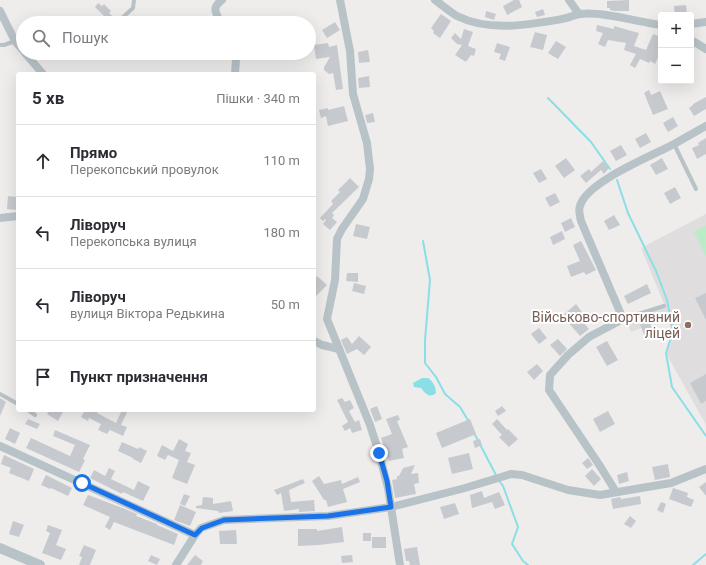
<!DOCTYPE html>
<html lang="uk">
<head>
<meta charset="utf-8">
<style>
	body { margin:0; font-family:Roboto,sans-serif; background:#f2f2f3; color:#2b2b33 }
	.controls { position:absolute; right:12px; top:12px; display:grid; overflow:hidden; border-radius:4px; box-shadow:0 4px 16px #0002 }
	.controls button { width:36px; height:36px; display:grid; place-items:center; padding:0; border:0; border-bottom:1px solid #e1e1e2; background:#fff; color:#2b2b33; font:20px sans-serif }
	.stop { position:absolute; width:12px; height:12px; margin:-9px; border:3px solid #1a73e8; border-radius:50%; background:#fff }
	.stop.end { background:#1a73e8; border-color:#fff; box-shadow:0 1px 4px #0008 }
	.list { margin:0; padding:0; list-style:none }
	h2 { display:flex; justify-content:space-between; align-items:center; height:52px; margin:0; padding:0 16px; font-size:17px }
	h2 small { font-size:13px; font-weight:400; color:#7c7c81 }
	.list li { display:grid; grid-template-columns:26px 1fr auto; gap:12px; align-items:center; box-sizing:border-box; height:72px; padding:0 16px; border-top:1px solid #e1e1e2 }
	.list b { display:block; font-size:15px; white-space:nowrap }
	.list p { margin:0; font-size:13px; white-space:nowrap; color:#7c7c81 }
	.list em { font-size:13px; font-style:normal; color:#7c7c81 }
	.icon { flex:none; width:22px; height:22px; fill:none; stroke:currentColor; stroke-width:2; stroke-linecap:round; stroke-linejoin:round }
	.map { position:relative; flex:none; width:706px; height:565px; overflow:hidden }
	.search { position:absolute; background:#fff; box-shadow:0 4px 16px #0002; left:16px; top:16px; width:300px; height:44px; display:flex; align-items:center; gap:10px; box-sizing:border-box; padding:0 14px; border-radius:22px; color:#7c7c81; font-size:15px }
	.panel { position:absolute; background:#fff; box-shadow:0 4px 16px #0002; left:16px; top:72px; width:300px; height:340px; border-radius:4px }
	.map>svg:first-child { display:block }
	.education { fill:#e0ddde }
	.green { fill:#bbecc8 }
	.water { fill:#8adfe7 }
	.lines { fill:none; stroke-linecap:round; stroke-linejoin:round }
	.stream { stroke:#8adfe7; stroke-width:2 }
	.building { fill:#c6cacf }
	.service { stroke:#b8c3c8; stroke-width:4 }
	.minor { stroke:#b8c3c8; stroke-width:8 }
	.tertiary { stroke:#b8c3c8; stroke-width:10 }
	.route { stroke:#1a73e8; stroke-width:5 }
	.education-dot { fill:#8d6e63; stroke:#fff; stroke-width:1.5 }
	.labels { text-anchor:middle; stroke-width:4; stroke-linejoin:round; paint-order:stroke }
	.education-label { font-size:14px; fill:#785e54; stroke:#fff; text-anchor:end }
</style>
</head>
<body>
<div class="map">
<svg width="706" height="565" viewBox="0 0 706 565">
	<rect width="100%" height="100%" fill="#efecec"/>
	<path class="education" d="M706,214V425L666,353L672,332L668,318L631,332L624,316L664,304L641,248Z"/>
	<path class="green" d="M706,225V256L694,232Z"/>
	<path class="water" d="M422,378H428C433,381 436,387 436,393C429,399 425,393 421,388L414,387L413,383Z"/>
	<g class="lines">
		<g class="stream">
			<path d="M548,98L591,142L610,169"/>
			<path d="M617,180L628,213L656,271L667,300L673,331L666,353L672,387L706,436"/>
			<path d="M423,241L430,280L425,340V363L436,377L445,394L460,407L469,422"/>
			<path d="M474,433L496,475"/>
			<path d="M498,479L503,486L518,527L512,544L523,561L528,565"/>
			<path d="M693,565L706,554"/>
		</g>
	</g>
	<g class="building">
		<path d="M514,0H519L522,7L507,15L503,6Z"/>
		<path d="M629,0V11H615L610,10V8H607V1Z"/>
		<path d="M98,3L102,6L104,4L111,11L109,13L120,23H111L95,7Z"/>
		<path d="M686,5L687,14L675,15L674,6Z"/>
		<path d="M543,9L545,15L537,17L535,12Z"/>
		<path d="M486,11L496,14L494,20L485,17Z"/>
		<path d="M441,14L451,21L440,38L433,33L434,31L431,28Z"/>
		<path d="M335,22L340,30L327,38L322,30Z"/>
		<path d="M597,25L614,29V26L639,33L634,46L646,50L653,34L661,37V51L655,64L650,61L649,63L640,59L635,68L630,65L636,54L624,50L626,43L608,40L605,47L598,44L603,33L596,31Z"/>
		<path d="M464,29L473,32L468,46L476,49L474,56L471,55L466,62L455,55L462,45L457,44L451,38L455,33L461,39Z"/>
		<path d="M535,32L547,35L543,50L530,47Z"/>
		<path d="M556,41L566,47L558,59L548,53Z"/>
		<path d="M328,43L329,47L337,45L343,89L336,90L333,73L329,74L324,70V67L330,57L316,59L314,45Z"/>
		<path d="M497,43L510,47L505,61L499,59L501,54L494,52Z"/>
		<path d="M368,50L370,62L359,63L358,52Z"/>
		<path d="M369,76L370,87L359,88L358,78Z"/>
		<path d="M649,90L651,95L660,91L668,109L653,115L644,93Z"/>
		<path d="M706,97V109L694,116L689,108L693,105V104Z"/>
		<path d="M344,106L348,121L328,126L326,116L321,118L319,110L328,108V110Z"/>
		<path d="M373,113L375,122L367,123L365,115Z"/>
		<path d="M673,117L678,126L668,132L663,123Z"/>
		<path d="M646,133L651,142L640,148L635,139Z"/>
		<path d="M706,138V154L697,159L692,148L699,145L698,143Z"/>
		<path d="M621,145L627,155L616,161L610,151Z"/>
		<path d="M566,158L575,170L564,178L555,166Z"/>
		<path d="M662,158L668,169L656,175L650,165Z"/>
		<path d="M603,161L609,168L604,174L601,170L586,183L580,176L589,169L591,172Z"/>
		<path d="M541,169L547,179L539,183L533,173Z"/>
		<path d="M350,178L359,187L332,213L334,215L332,218L337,222L330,230L323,224L326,220L325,219L323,221L320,218L333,204L331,201L340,192L338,190Z"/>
		<path d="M675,187L681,198L670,204L664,193Z"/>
		<path d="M555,193L560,202L550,207L545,198Z"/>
		<path d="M8,196L18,197L17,210L7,209Z"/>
		<path d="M614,215L620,225L609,230L604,221Z"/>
		<path d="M571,218L575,227L565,232L561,223Z"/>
		<path d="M356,224L370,227L367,239L353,236Z"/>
		<path d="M562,231L565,239L553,245L550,237Z"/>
		<path d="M581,241L596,270L586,275L584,272L571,277L567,266L580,261L573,245Z"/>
		<path d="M347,273H358V282L346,281Z"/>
		<path d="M317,276L327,285L314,298V280Z"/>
		<path d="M354,283L366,286L364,294L352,291Z"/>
		<path d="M647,284L651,293L628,304L624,296Z"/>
		<path d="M706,293V320L695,298Z"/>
		<path d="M576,304L582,312L578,316L589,329L580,336L567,321L565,324L560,318Z"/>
		<path d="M549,309L555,316L550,320L544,313Z"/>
		<path d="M649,321L655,335L648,337L646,334L644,335L640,324Z"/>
		<path d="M539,328L547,338L539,344L531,334Z"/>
		<path d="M359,336L371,347L364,355L357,349L347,354L341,340L347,337L352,344Z"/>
		<path d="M558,339L567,349L560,356L550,345Z"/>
		<path d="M607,341L618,360L607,366L596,347Z"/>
		<path d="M537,364L543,371L534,380L527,372Z"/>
		<path d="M706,374V401L701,404L690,383Z"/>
		<path d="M0,398L6,402L0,416Z"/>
		<path d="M342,398L345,402L350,400L354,408L349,411L355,422L359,420L362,430L352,433L350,428L345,431L342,426L348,422L337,400Z"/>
		<path d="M377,406L382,419L375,422L370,409Z"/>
		<path d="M502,406L506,411L498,416L495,411Z"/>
		<path d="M49,410H64L58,421L47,414Z"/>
		<path d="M85,410H99L97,413L116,423L122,410H128L121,425L127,427L123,436L110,430L107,434L98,430L101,424L89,418L88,421L81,417Z"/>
		<path d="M608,411L615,424L600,432L593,419Z"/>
		<path d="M398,415L400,420L397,421L408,447L402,449L404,458L389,461L381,438L392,434L386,419Z"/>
		<path d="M28,419L40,424L37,429L25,424Z"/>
		<path d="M470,419L476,434L442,448L436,433Z"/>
		<path d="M497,419L507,430L508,429L518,439L509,447L499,437L502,435L492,424Z"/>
		<path d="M10,428L20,433L15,444L5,439Z"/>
		<path d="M55,430L90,445L83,459L85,460L79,472L26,448L31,438L70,456L75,445L53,436Z"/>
		<path d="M179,439L188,444L185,451L191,453L187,462L195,465L187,484L172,478L179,460L168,455L165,460L157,456L162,445L173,451Z"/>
		<path d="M480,439L482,445L475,448L473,441Z"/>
		<path d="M122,442L138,449L139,447L147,451L141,463L133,459V458L118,451Z"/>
		<path d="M469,453L473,469L452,474L448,458Z"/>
		<path d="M4,455L34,469L29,481L9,473L11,468L1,464Z"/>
		<path d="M588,458L593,465L587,469L582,463Z"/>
		<path d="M668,464L670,477L655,480L652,467Z"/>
		<path d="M415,465L411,474L418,473L419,483L414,484L416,494L395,498L392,480L397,479V476H399L403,468Z"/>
		<path d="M109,468L115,471L111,479L134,490L138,481L150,487L143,501L123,492L122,494L90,478L94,470L105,476Z"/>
		<path d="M592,469L601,479L594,486L585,476Z"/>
		<path d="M627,472L629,481L619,484L617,475Z"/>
		<path d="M46,475L72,488L68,496L51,488L50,489L41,485Z"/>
		<path d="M319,476L324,484L341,480L342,484L358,477L360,482L343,489L347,502L328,507L326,500H324L312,481Z"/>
		<path d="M303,479L305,483L289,490L291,502L314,500L315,511L299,512V509L284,511L281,493L277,495L274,490Z"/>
		<path d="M706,482V496L699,487Z"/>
		<path d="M673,488L688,493L687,497L694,500L691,507L669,499Z"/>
		<path d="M482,491L484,498L499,492L505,505L495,509L492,502L472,508L470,495Z"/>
		<path d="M184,494L190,496L185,506L180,504Z"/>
		<path d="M88,495L125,509L137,514L136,516L157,524V525L178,534L174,545L114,522L110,530L105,527L110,517L83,505Z"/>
		<path d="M640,496L641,504L613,509L611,499L620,497L621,499Z"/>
		<path d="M203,497L213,498V504L231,501L233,511L219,513L218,511L196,508V506L202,505Z"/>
		<path d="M661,502L666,504L663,513L657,510Z"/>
		<path d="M455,503L459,514L444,519L440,507Z"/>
		<path d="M180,505L196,512L190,526L174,520Z"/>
		<path d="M630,516L636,521L631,528L624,524Z"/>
		<path d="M13,521L24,525L19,537L9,534Z"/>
		<path d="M48,525L62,530L56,545L66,549L61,560L42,553L50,533L46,531Z"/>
		<path d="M342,527L344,542L319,545L298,546V529H317V531Z"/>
		<path d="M236,530L237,544H220L219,531Z"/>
		<rect x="363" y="533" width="8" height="8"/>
		<rect x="372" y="537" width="14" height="11"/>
		<path d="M84,545L96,550L90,565H79L82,557L79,556Z"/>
		<path d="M417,547L420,565H410L409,561H406L404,549Z"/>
		<path d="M151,555L160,559L157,565L148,561Z"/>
		<path d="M195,555L203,561L201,565H187Z"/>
		<path d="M352,555L353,562L342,563L341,556Z"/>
	</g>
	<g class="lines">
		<g class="service">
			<path d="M122,18L133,8L134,0"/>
			<path d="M0,45H4L15,41"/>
			<path d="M674,144L696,189"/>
			<path d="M623,319L664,306"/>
			<path d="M0,394L18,404"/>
			<path d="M28,410L35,415"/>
		</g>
		<g class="minor">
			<path d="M340,0L350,51L353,94L367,143L370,169L369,179L363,199L342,229L337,239L335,280L327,319L370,425L379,453L388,488L400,565"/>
			<path d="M435,0C442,5 450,12 457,16C489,32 528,25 562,19C568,18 574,15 580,14C600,11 639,22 661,25"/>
			<path d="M569,0L579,14"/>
			<path d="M0,11L15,41L23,50"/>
			<path d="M221,23C216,13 211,8 222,0"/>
			<path d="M691,24L706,22"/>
			<path d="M691,40L706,49"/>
			<path d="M25,53L43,74"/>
			<path d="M234,53L236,59L235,74"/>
			<path d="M0,218L18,216"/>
			<path d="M314,341L322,345L339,349"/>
			<path d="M0,446L195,535"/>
			<path d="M616,492L600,466L549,390L550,375L568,355L589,337L623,319L581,221C580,216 578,210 580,206C586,182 652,156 674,144C685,138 695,132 706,126"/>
			<path d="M176,565L195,535L201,528L224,520L328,516L391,507L465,488L511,474L522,475L568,490L600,495L671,483L706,469"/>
		</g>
		<path class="tertiary" d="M0,548L40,565"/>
	</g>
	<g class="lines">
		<path class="route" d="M82,483L195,535L202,528L224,520L328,516L391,507L387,481L379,453"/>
	</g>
	<circle class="education-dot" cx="688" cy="325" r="4"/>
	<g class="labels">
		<g class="education-label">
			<text x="680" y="322">Військово-спортивний<tspan x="680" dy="16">ліцей</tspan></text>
		</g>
	</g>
</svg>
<div class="controls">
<button>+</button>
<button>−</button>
</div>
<div class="stop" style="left:82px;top:483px"></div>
<div class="stop end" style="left:379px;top:453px"></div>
<div class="search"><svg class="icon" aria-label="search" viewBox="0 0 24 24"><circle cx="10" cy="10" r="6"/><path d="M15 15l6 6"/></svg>Пошук</div>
<section class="panel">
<h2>5 хв<small>Пішки · 340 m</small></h2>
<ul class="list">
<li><svg class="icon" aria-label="ahead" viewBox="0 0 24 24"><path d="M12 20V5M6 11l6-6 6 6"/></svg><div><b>Прямо</b><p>Перекопський провулок</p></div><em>110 m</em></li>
<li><svg class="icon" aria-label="left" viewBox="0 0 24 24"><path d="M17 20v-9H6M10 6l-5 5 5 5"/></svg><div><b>Ліворуч</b><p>Перекопська вулиця</p></div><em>180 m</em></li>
<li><svg class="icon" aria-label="left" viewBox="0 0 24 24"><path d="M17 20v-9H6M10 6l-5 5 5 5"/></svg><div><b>Ліворуч</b><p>вулиця Віктора Редькина</p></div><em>50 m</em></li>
<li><svg class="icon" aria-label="arrive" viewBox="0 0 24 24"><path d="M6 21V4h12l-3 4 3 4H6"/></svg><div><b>Пункт призначення</b></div></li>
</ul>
</section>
</div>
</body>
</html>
